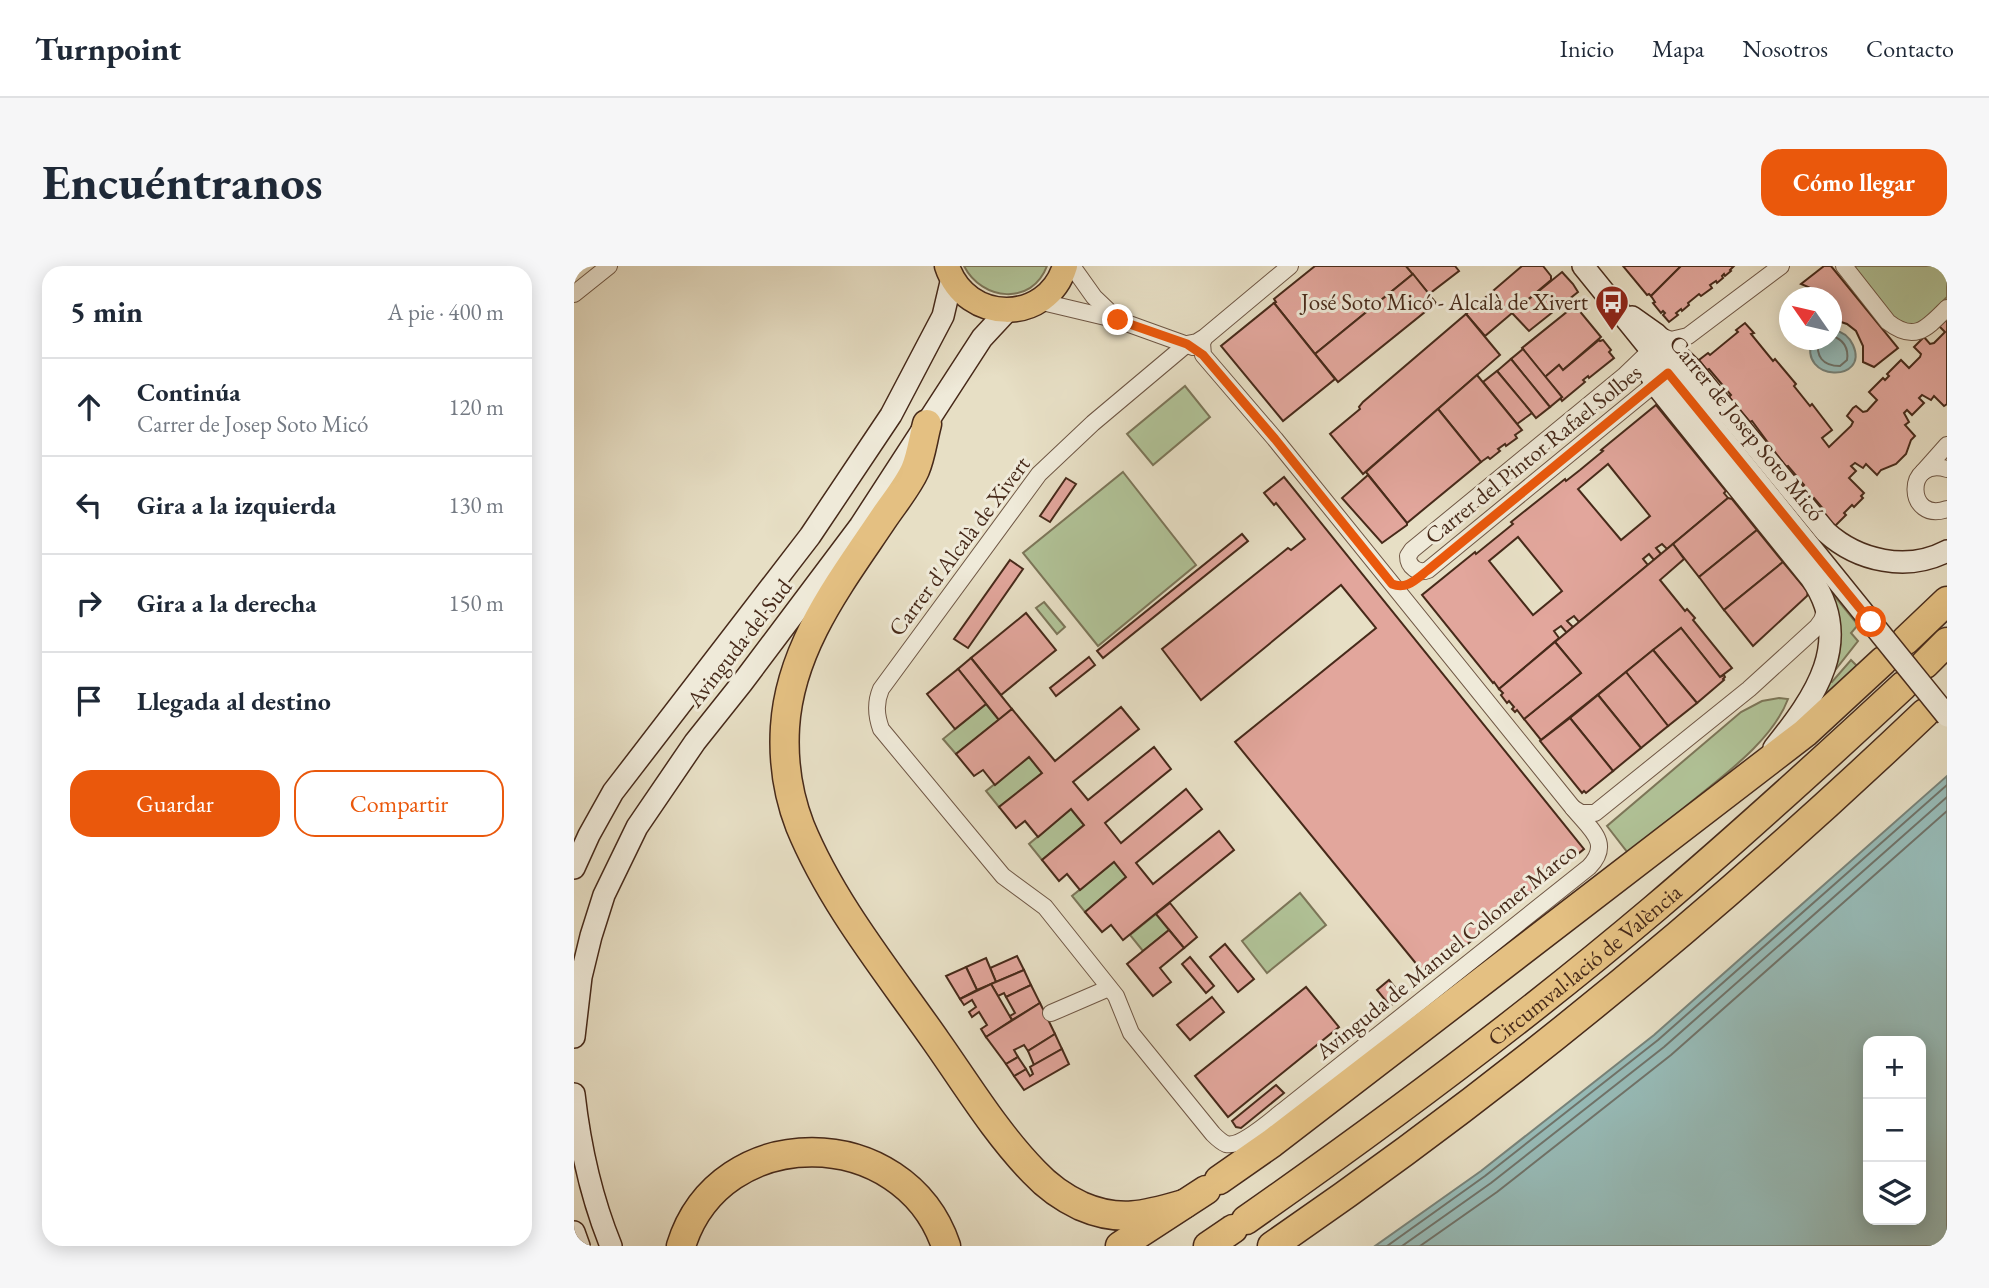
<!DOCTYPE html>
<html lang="es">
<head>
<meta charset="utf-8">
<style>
	body { margin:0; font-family:"EB Garamond",serif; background:#f6f6f7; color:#1f2937 }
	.controls { position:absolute; right:21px; bottom:21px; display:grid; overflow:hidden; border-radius:14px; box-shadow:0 4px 18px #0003 }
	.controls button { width:63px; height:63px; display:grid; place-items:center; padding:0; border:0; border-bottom:2px solid #e0e1e3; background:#fff; color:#1f2937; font:35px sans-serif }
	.compass { position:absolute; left:1205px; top:21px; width:63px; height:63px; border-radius:50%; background:#fff; box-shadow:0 4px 18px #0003; rotate:304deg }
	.stop { position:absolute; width:21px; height:21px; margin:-16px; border:5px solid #ea580c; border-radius:50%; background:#fff }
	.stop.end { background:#ea580c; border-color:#fff; box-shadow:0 2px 7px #0008 }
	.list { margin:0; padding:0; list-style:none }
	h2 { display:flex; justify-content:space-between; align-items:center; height:91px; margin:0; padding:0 28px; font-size:30px }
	h2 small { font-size:23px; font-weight:400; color:#747a83 }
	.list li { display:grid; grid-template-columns:46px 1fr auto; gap:21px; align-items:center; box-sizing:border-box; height:98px; padding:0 28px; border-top:2px solid #e0e1e3 }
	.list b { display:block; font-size:26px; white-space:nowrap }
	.list p { margin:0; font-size:23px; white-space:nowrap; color:#747a83 }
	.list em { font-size:23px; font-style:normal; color:#747a83 }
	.actions { display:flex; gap:14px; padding:21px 28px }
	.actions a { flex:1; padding:16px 0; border:2px solid #ea580c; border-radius:21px; text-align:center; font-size:24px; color:#ea580c }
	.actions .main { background:#ea580c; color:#fff }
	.icon { flex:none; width:38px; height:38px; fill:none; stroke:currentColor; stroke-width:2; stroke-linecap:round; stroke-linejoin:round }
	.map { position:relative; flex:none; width:1373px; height:980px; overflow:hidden; border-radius:21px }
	header { display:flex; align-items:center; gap:42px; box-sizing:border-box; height:98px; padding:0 35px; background:#fff; border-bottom:2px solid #e0e1e3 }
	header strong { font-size:33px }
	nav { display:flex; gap:38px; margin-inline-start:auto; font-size:24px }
	.intro { display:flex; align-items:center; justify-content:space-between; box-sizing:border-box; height:168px; padding:0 42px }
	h1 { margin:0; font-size:49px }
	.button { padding:18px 32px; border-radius:21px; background:#ea580c; color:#fff; font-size:24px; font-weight:700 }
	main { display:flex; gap:42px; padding:0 42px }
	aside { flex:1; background:#fff; border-radius:21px; box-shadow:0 4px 18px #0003 }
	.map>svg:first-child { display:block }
	.green { fill:#b1c398; stroke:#7c7659; stroke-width:2 }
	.water { fill:#97bcb9; stroke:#778279; stroke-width:2; fill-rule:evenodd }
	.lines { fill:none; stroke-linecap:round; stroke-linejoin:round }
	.shore { stroke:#6f736a; stroke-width:2 }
	.building { fill:#e2a69c; stroke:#472a1a; stroke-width:2; fill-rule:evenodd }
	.street-casing { stroke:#6f5745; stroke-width:18 }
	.secondary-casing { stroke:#472a1a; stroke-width:24 }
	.primary-casing { stroke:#472a1a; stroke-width:27 }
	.highway-casing { stroke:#472a1a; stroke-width:31 }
	.street { stroke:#efead9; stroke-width:16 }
	.secondary { stroke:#efead9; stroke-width:21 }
	.primary { stroke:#e4c082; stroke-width:24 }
	.highway { stroke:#e4c082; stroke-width:28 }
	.secondary-bridge-casing { stroke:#472a1a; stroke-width:24; stroke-linecap:butt }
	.secondary-bridge { stroke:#efead9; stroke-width:21 }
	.route { stroke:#ea580c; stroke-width:9 }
	.labels { text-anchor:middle; stroke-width:6; stroke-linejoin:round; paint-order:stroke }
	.poi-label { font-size:23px; fill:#472a1a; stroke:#efead9; text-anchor:end }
	.street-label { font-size:23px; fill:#472a1a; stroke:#efead9 }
</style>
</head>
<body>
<header>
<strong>Turnpoint</strong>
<nav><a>Inicio</a><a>Mapa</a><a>Nosotros</a><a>Contacto</a></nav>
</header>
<div class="intro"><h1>Encuéntranos</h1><a class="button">Cómo llegar</a></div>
<main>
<aside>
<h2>5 min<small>A pie · 400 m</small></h2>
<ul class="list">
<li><svg class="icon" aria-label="ahead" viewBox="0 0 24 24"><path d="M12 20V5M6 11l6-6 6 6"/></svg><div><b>Continúa</b><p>Carrer de Josep Soto Micó</p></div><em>120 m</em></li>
<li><svg class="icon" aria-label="left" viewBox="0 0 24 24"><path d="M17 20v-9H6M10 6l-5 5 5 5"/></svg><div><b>Gira a la izquierda</b></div><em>130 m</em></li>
<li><svg class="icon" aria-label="right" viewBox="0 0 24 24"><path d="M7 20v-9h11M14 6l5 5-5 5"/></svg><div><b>Gira a la derecha</b></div><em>150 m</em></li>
<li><svg class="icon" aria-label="arrive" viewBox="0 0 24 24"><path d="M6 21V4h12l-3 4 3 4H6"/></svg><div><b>Llegada al destino</b></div></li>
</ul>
<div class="actions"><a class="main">Guardar</a><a>Compartir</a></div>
</aside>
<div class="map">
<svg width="1373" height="980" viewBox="0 0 1373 980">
	<rect width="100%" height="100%" fill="#e7dfc5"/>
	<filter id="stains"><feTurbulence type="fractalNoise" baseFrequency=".00286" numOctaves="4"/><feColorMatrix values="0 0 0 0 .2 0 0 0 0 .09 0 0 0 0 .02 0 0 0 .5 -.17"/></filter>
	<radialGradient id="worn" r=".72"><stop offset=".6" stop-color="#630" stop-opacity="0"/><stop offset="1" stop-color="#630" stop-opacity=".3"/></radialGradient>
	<g class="green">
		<path d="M390,0H473C458,40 408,35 390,0Z"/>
		<path d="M1278,0H1373V31L1351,53L1344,58L1335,59L1319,52Z"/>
		<path d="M611,120L636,151L579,199L553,168Z"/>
		<path d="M549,206L622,299L524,380L449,287Z"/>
		<path d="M1242,307L1284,359L1277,367L1284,375L1258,408Z"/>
		<path d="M470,336L491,361L483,368L462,342Z"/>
		<path d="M1277,394L1288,405L1232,457L1254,413L1258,416Z"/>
		<path d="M1205,432L1214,433C1199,473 1154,506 1122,532C1100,550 1077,568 1054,587L1033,560L1167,446L1188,435Z"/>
		<path d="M412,438L425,454L382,488L369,473Z"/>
		<path d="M455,491L468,507L425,541L412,525Z"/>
		<path d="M497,543L510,559L468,594L455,578Z"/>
		<path d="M540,596L552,611L511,646L498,630Z"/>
		<path d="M726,627L752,659L693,707L668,675Z"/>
		<path d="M582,648L595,664L569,685L556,669Z"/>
	</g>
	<g class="water">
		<path d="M1258,63C1267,65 1275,70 1279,79C1296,117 1224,116 1238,74H1258Z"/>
		<path d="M1373,510V980H801L907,905L1080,769ZM1294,775H1347V954H1294Z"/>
	</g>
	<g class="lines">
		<g class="shore">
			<path d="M1244,74C1242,90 1248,100 1266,100L1273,94C1275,82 1269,73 1258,70"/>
			<path d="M813,980L911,910L1084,774L1373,519"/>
			<path d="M828,980L917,917L1090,781L1373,531"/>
			<path d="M846,980L923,926L1097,789L1373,545"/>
		</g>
	</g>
	<g class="building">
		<path d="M741,0H832L839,8L741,88L700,37L702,36L700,33Z"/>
		<path d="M832,0H881L885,5L855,28Z"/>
		<path d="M948,0H969L977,10V14L911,70L892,48Z"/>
		<path d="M1049,0H1107L1077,30L1075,28L1073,29Z"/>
		<path d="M1107,0H1160L1156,4L1157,5L1151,10L1150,8L1148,10L1149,12L1143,17L1142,15L1136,19L1138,22L1127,30L1125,28L1114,37L1115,39L1108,45L1107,43L1102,47L1104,49L1095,56L1089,49L1091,47L1089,45L1087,47L1079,37L1081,36L1077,30Z"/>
		<path d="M1250,0H1257L1324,82L1300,101L1289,96V80L1282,65L1273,58L1261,54V45H1258V32H1242L1237,25L1239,23L1227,18Z"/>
		<path d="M988,6L999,18L1004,26L955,65L938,47Z"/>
		<path d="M839,8L862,37L764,116L741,88Z"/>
		<path d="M700,37L761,113L709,155L647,80Z"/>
		<path d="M999,41L1004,43L1027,71L989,104L985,99L971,111L948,82Z"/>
		<path d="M892,48L926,89L789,208L756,168L786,143L785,141L789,136Z"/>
		<path d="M1373,52V138L1370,140L1360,130L1357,134L1348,129L1345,132L1350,137L1338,149L1333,144L1330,147L1335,156L1331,159L1341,170L1337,174L1332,188L1322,198L1307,204L1303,209L1292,198L1289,202L1281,197L1277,200L1282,205L1275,212L1290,227L1287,230L1289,232L1280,241L1278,239L1270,247L1272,249L1260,261L1249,246L1251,245L1240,232L1238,233L1228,221L1230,219L1214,200L1212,201L1178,155L1176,156L1155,131L1157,129L1135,103L1133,104L1125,94L1134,87L1136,89L1164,66L1162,64L1171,57L1180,67L1177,68L1199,95L1201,93L1222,118L1220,120L1236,140L1238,138L1258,164L1248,172L1255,181L1277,160L1279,156L1273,150L1279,142L1282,140L1289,146L1293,145L1303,134L1295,126L1309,112L1311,114L1315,110L1313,108L1327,94L1335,102L1346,91L1347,88L1340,81L1350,71L1356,78L1360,77L1371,66L1365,60Z"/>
		<path d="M1025,74L1026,75L1029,74L1037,84L1035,86L1040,92L1015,112L1014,110L1009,114L1011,116L988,135L986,132L988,131L971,111L985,99L989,104Z"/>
		<path d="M949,83L988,131L976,141L937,93Z"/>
		<path d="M937,93L976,141L962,152L923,105Z"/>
		<path d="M923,105L958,147L943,158L909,116Z"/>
		<path d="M903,109L948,164L941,169L943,172L932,180L931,178L924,183L926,185L916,193L914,191L907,196L864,143Z"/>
		<path d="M1082,139L1152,225L1150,227L1154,232L1093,283L1088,278L1082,282L1087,288L1080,294L1075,288L1069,293L1074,299L1005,356L1000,350L993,355L999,361L993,367L987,360L980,365L985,372L925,423L920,416L919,417L848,329L901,286L902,288L939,258L937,256L991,213L992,215L1006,204L1029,185L1027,184ZM1034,198L1076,250L1047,274L1004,223ZM944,271L988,325L959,349L915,295Z"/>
		<path d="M864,143L907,196L833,257L792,206Z"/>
		<path d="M794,209L833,257V259L808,277L768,232Z"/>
		<path d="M710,211L1010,583L853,711L661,476L802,362L767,319L627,434L588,383L714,282L717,284L731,273L702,237L700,239L690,227Z"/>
		<path d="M492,212L502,218L476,256L466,250Z"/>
		<path d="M1154,232L1158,233L1183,264L1125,311L1099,278Z"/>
		<path d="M1183,264L1209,296L1150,344L1125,311Z"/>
		<path d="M668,268L674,275L529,392L523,385Z"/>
		<path d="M1099,278L1110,293L1086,314L1111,345L1113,343L1121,352L1119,354L1158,402L1146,411L1107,362L967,474L950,453L1007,407L981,376Z"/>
		<path d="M436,294L449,303L394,382L380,373Z"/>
		<path d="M1209,296L1234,326L1233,330L1179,380L1150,344Z"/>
		<path d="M452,347L482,384L427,429L397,392Z"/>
		<path d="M1107,362L1146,411L1150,409L1151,411L1149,413L1150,414L1123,437L1079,384Z"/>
		<path d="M981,376L1007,407L950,453L943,444L941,446L938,443L940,441L935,435L933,437L927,429L929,427L925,423Z"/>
		<path d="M1079,384L1123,437L1094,460L1052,406Z"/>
		<path d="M515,391L521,399L482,430L476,422Z"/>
		<path d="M397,392L438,443L425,454L384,403Z"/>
		<path d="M384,403L412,438L381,463L353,428Z"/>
		<path d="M1052,406L1094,460L1067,482L1024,429Z"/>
		<path d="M1024,429L1067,482L1039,505L996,452Z"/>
		<path d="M547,441L565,463L499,516L514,534L580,481L597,503L531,557L547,577L612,523L628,543L562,597L579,618L645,565L660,584L549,674L537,659L528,666L511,646L552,611L540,596L506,624L493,608L485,615L468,594L510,559L497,543L464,571L451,555L442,562L425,541L468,507L455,491L421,519L409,504L400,510L382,488L438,443L481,495Z"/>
		<path d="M996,452L1039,505L1012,527L1010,525L1008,527L966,475Z"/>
		<path d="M596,637L623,671L610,682L582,648Z"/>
		<path d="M595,664L610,682L586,702L597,716L579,730L553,698Z"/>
		<path d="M651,678L680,713L664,726L636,691Z"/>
		<path d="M443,690L450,704L422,716L416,702Z"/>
		<path d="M616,691L640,720L632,727L608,698Z"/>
		<path d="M412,692L422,716L403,724L392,701Z"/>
		<path d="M392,701L403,724L386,733L372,710Z"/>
		<path d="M450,704L457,719L432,731L430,727L424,730L417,718Z"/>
		<path d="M815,714L828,730L816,740L803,724Z"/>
		<path d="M417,718L438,754L412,771L407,763L413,759L405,746L398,751L395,746L402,741L398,734L390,739L386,733Z"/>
		<path d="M457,719L466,737L438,754L436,750L441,747L432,731Z"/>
		<path d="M732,721L765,761L654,851L621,810Z"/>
		<path d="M638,731L650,746L616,774L603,759Z"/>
		<path d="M466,737L481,768L454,785L450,779L440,784L444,791L432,798L412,771Z"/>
		<path d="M481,768L488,783L460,799L454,785Z"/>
		<path d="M488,783L495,798L450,824L440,810L452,803L456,810L459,808L456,801Z"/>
		<path d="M444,791L452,803L440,810L432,798Z"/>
		<path d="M702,819L710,827L667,862L662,861L658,855Z"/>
	</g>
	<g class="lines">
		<g class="street-casing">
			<g id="street">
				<path d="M498,0L520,31L542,52"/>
				<path d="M1270,0L1314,56C1341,77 1353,62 1373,42"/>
				<path d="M0,28L35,0"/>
				<path d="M464,35L544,54L619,81"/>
				<path d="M1084,69L1097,74L1114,70L1207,0"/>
				<path d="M631,71L628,77L629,89L701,173L999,542C1017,564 1038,577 1015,601L709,845C697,854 667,882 652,878C647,876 643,872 639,868L557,767L542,730L471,641L429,610L307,463C302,449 301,437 307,423L465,208L519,157L613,78L623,76L631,71L716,0"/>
				<path d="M1076,85L1050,110L838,284L834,290C834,301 844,308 854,304L1089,111"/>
				<path d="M1373,203C1330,190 1332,258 1373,243"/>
				<path d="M1349,206L1373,179"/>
				<path d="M999,542L1007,547H1021L1175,423L1243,361L1248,354L1252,341"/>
				<path d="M477,747L535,722"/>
			</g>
		</g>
		<g class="secondary-casing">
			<g id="secondary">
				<path d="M1009,0L1297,356"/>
				<path d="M1058,51L1082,68L1118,103L1252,266C1284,295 1333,306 1373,285"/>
				<path d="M1076,85V107L1081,118L1237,312C1281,375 1241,431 1200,482"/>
				<path d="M0,602L15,569L39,526L236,270L317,149L369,50L378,12"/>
				<path d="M0,771L7,711L17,670L30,629L63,561L121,476L168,417L286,260L408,72L434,44"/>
				<path d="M0,828C6,881 17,931 37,980"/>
				<path d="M0,966L5,980"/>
			</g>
		</g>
		<g class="primary-casing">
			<path id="primary" d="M373,0C392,58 473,59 491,0"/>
		</g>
		<g class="highway-casing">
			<g id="highway">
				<path d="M353,158C349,173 347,190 341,204C334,220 319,238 309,253C266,317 216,381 211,461C209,494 214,529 226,560C258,638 314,706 362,775C393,819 422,867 460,906C473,920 490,932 507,940C546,957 572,949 610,938"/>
				<path d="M1332,374L1373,335"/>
				<path d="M1351,398L1373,376"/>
				<path d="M645,914L698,877L1231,467L1309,395"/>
				<path id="s1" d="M672,954C812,856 950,753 1080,643C1165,571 1247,496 1329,420"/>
				<path d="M107,980C146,854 330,856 372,980"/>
				<path d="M546,980L632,924"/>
				<path d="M634,980L659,963"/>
				<path d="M698,980C930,821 1147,641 1351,447"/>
			</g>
		</g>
		<use href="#street" class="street"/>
		<use href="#secondary" class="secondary"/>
		<use href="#primary" class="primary"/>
		<use href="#highway" class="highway"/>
		<g class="secondary-bridge-casing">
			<path id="secondary-bridge" d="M1297,356L1373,450"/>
		</g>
		<use href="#secondary-bridge" class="secondary-bridge"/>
	</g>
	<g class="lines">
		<path class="route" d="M544,54L613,78L629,89L701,173L818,318C833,324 842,313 854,304L1094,107L1297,356"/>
	</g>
	<defs>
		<g id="bus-pin" transform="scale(1.75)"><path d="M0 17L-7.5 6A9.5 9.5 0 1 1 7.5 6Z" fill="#8f2418" stroke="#efead9"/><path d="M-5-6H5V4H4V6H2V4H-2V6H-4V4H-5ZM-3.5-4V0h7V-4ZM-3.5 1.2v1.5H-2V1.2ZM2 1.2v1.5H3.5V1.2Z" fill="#fff"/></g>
	</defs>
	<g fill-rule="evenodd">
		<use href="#bus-pin" x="1038" y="36"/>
	</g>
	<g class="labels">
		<g class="poi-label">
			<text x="1014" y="44">José Soto Micó - Alcalà de Xivert</text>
		</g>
		<g class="street-label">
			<text transform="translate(1173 162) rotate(51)" y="8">Carrer de Josep Soto Micó</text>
			<text transform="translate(959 188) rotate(-39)" y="8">Carrer del Pintor Rafael Solbes</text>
			<text transform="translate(385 280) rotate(-53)" y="8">Carrer d'Alcalà de Xivert</text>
			<text transform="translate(165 377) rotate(-52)" y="8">Avinguda del Sud</text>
			<text transform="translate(872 685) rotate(-39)" y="8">Avinguda de Manuel Colomer Marco</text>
			<text dy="8" stroke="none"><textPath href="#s1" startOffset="424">Circumval·lació de València</textPath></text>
		</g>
	</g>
	<rect width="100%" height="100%" filter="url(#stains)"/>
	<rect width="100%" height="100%" fill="url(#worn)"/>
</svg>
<div class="controls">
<button>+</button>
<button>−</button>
<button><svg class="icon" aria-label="layers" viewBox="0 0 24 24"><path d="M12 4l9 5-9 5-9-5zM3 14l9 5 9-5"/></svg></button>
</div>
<svg class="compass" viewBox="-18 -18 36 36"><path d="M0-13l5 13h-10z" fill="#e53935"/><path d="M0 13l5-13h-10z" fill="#747a83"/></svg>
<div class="stop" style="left:1297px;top:356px"></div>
<div class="stop end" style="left:544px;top:54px"></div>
</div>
</main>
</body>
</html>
